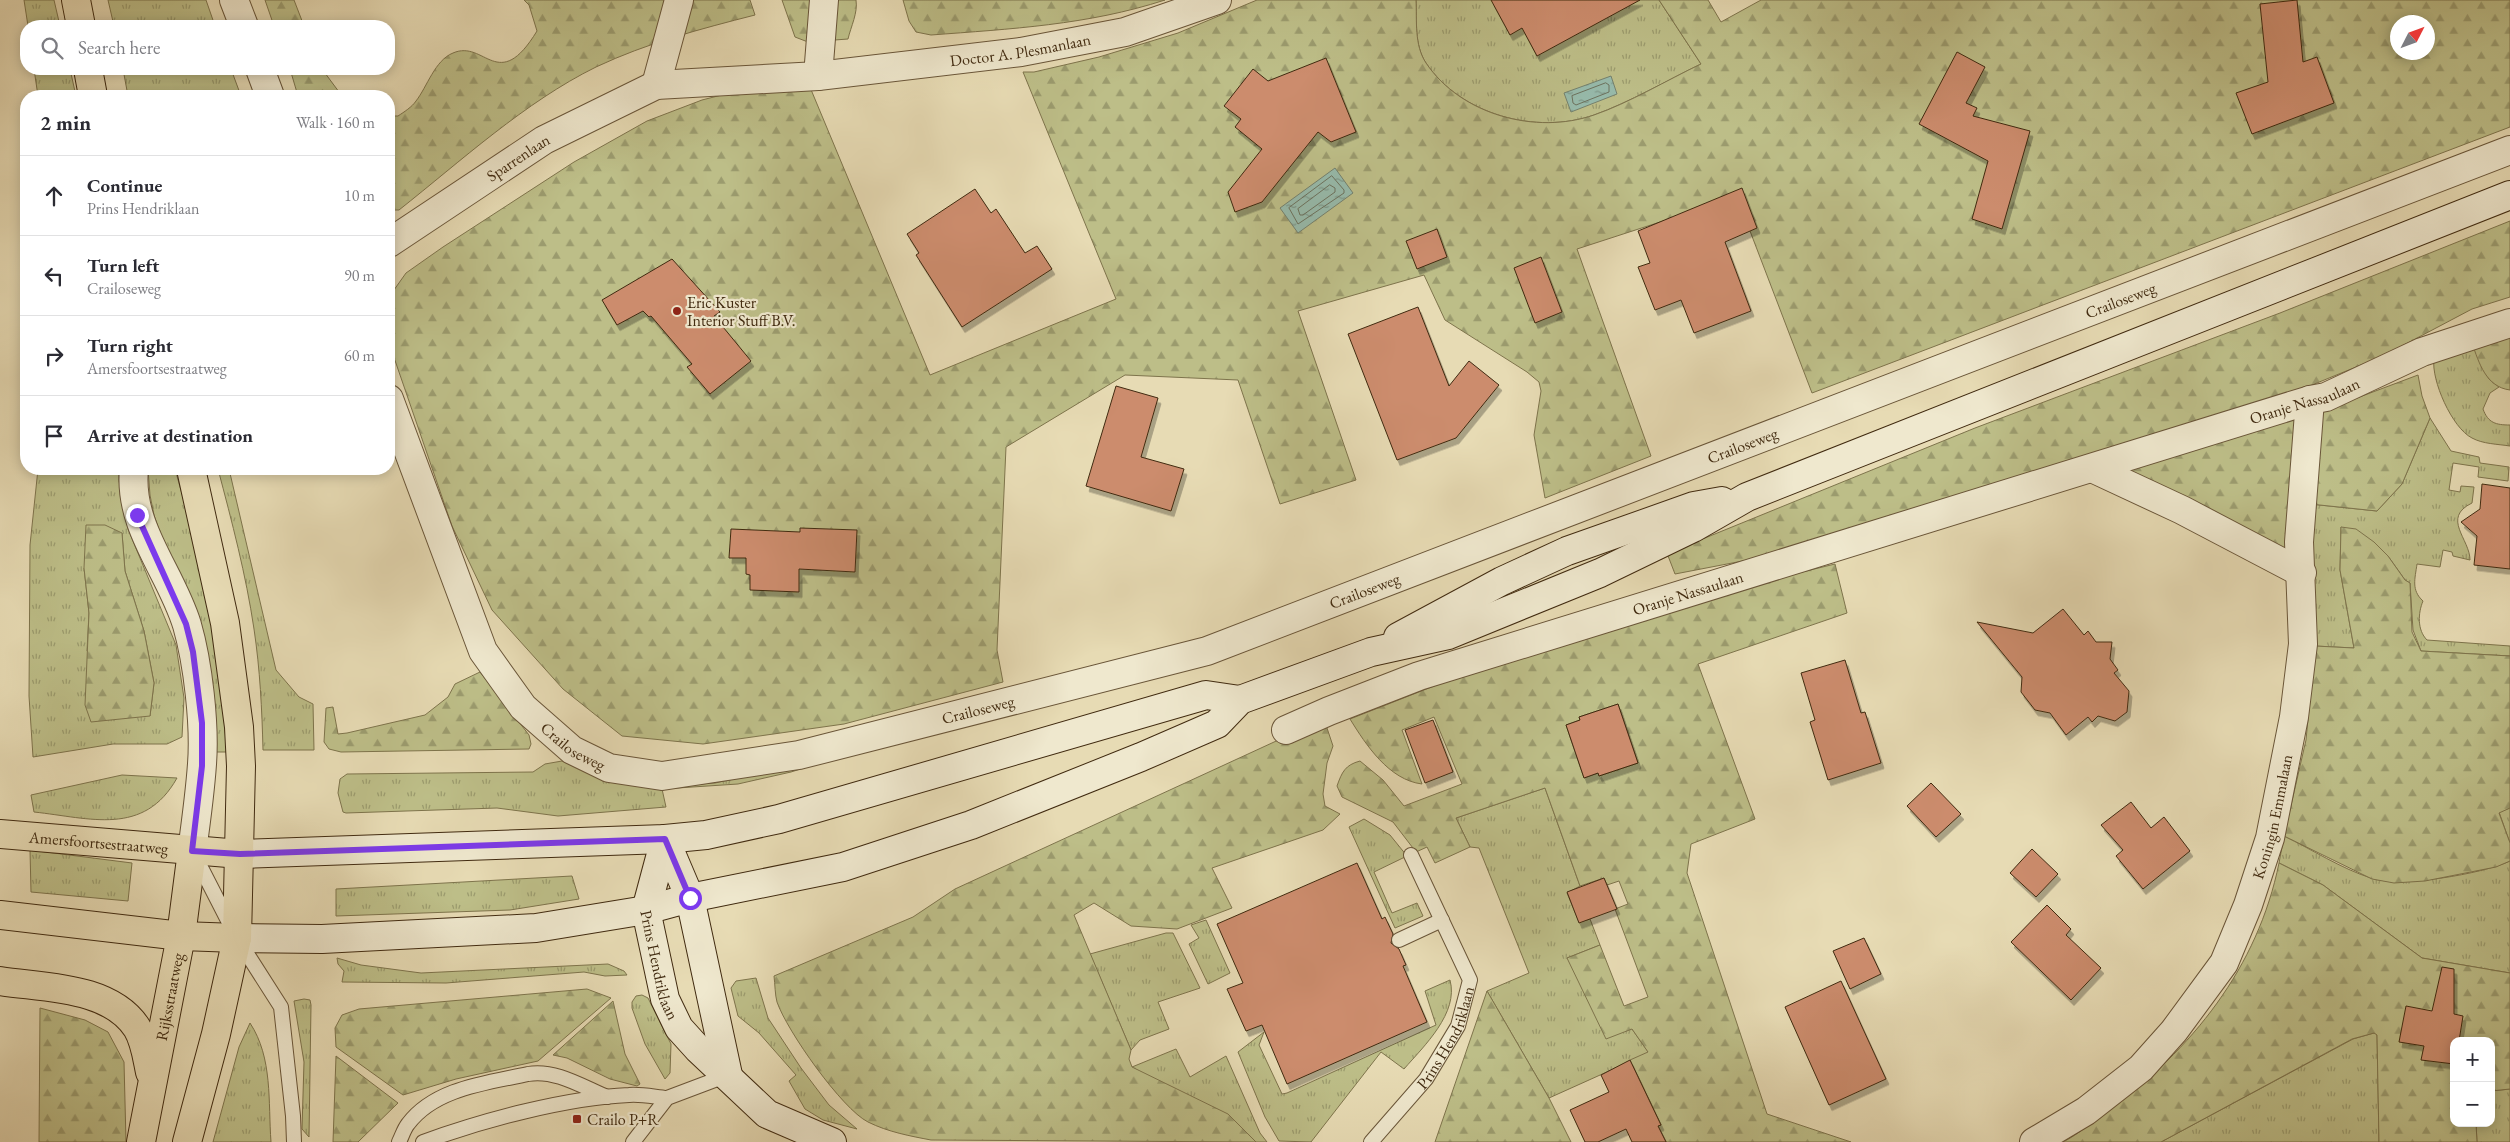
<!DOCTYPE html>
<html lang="en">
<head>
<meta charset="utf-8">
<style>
	body { margin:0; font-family:"EB Garamond",serif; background:#f7f7f7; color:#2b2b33 }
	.controls { position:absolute; right:15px; bottom:15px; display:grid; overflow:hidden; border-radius:10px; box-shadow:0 2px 12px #0003 }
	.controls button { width:45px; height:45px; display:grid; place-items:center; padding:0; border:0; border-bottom:1px solid #e1e1e2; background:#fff; color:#2b2b33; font:25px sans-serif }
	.compass { position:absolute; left:2390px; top:15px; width:45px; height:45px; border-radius:50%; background:#fff; box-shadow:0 2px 12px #0003; rotate:48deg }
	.stop { position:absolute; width:15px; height:15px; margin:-11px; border:4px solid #7c3aed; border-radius:50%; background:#fff }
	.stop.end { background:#7c3aed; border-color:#fff; box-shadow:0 1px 5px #0008 }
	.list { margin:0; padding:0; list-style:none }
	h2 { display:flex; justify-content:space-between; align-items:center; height:65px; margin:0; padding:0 20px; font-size:21px }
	h2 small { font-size:16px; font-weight:400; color:#7c7c81 }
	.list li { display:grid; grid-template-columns:32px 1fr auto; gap:15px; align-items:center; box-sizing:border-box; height:80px; padding:0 20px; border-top:1px solid #e1e1e2 }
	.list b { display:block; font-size:19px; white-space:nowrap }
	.list p { margin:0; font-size:16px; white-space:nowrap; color:#7c7c81 }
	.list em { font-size:16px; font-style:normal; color:#7c7c81 }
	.icon { flex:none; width:28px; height:28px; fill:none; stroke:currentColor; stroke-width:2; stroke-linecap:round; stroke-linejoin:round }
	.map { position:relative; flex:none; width:2510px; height:1142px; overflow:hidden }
	.search { position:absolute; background:#fff; box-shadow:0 2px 12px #0003; left:20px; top:20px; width:375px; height:55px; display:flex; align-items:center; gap:12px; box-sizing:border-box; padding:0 18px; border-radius:20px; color:#7c7c81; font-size:19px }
	.panel { position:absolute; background:#fff; box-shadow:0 2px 12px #0003; left:20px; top:90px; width:375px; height:385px; border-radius:20px }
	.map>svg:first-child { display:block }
	.grass { fill:url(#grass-tufts); stroke:#7e744c; fill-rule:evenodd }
	.forest { fill:url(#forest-firs); stroke:#7e744c; fill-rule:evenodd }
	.water { fill:url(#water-ripples); stroke:#74816e }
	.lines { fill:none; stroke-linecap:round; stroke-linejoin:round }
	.shore { stroke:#6c725e; stroke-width:1 }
	.building { fill:#cc8c6d; stroke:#402a10; filter:url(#shadow) }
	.service-casing { stroke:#6a5639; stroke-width:16 }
	.minor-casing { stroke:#6a5639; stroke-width:30 }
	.secondary-casing { stroke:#402a10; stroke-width:30 }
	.primary-casing { stroke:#402a10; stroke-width:30 }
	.motorway-casing { stroke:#402a10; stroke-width:30 }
	.service { stroke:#efe8ce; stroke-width:14 }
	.minor { stroke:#efe8ce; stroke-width:28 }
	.secondary { stroke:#efe8ce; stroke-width:28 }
	.primary { stroke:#e7dbb4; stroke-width:28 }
	.motorway { stroke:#e7dbb4; stroke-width:28 }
	.route { stroke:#7c3aed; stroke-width:6 }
	.poi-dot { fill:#8f2418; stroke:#efe8ce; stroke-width:2 }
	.labels { text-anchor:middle; stroke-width:4.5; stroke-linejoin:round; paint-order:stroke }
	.street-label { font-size:16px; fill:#402a10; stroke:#efe8ce }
	.poi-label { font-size:16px; fill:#402a10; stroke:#efe8ce; text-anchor:start }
</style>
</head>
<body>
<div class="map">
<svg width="2510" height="1142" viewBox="0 0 2510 1142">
	<defs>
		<pattern id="grass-tufts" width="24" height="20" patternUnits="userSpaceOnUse" patternTransform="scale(1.25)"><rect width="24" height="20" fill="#bdbe88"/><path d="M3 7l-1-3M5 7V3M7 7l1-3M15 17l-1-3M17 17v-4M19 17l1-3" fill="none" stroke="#9b9b6e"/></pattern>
		<pattern id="forest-firs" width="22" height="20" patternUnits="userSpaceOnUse" patternTransform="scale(1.25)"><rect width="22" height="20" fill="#bdbe88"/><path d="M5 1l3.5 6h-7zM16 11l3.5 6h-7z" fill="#9b9b6e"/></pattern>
		<pattern id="water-ripples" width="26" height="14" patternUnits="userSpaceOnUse" patternTransform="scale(1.25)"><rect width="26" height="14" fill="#97bbac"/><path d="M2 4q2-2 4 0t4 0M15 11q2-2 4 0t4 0" fill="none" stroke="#7d988b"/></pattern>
		<filter id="shadow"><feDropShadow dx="3" dy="5.5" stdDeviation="0" flood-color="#0004"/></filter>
	</defs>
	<rect width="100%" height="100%" fill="#e7dbb4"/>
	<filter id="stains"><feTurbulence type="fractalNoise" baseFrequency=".004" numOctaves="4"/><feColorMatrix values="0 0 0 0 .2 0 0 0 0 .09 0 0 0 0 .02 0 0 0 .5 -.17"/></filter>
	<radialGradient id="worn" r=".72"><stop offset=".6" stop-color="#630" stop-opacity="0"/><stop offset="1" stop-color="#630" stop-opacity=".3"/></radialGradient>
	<g class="grass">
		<path d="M24,0H54L60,26H28Z"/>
		<path d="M108,0H206L215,26H114Z"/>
		<path d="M1416,0H1659L1701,64C1666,81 1630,102 1594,115C1537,135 1461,115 1426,63C1414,45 1417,21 1416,0Z"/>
		<path d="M34,69H70L76,96H38Z"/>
		<path d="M123,69H231L241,96H128Z"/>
		<path d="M2472,343L2489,379L2499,387L2490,393L2483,409C2488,423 2496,425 2510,425V446C2497,444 2483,444 2472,438C2452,428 2431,380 2434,359Z"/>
		<path d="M2430,418L2451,451L2479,457L2480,463L2509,467L2508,481L2478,477L2479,467L2453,463L2449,490L2460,492L2461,486L2474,487L2472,503C2441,518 2470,539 2470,560L2453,556L2452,552L2443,550L2440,567L2417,564C2415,579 2411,590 2423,601C2418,613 2417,630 2427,640L2510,646V656L2421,651L2413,630L2410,583L2405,580L2388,556L2341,527L2340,570L2354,648L2315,646L2310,504L2377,511L2402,484Z"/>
		<path d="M38,469H119V481L128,529L176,645L184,698L182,737L167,744H113L33,757L29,696L30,545ZM122,533L125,571L144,631L154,683L150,716L87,651L89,613L84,568Z"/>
		<path d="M148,469H175L204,573L216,629L227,752H212L166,550L154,515L150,495Z"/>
		<path d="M218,469H229L276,670L299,697L313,704L314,750H263C262,710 260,669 254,629C246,575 232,522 218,469Z"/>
		<path d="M848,754L791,772L738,784L662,789L666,807L558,816L497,808L346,813L343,812L338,793L340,779L347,774L533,772L545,764L562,761L580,769L680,785L715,783Z"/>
		<path d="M122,775L177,778C144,837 90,818 34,812L31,795Z"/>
		<path d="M1545,788L1580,886L1567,893L1579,922L1590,919L1600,945L1567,958L1632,1029L1649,1053L1549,1098L1487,991L1529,973L1479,848L1470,847L1456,818Z"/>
		<path d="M2510,808V843L2499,812Z"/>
		<path d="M1364,819L1390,835L1407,856L1374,872L1392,913L1417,903L1423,916L1395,928L1349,827Z"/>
		<path d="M2284,836C2311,849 2342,869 2371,878C2400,888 2482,874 2510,861V973L2422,958L2323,885L2279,863Z"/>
		<path d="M30,850L132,863L128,901L31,892Z"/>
		<path d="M572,876L579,899L510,910L336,916V889Z"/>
		<path d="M1206,920L1230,973L1208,984L1189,944L1199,938L1191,925Z"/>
		<path d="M1166,933H1173L1200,988L1158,1002L1169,1029L1140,1040L1131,1050L1090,954Z"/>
		<path d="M337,958L361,965L421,973L608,964L624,971L627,975L605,976L584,972L446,983L342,982L344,971L338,964Z"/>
		<path d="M756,978L768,1018L801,1068L829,1105L857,1129L823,1120L805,1109L789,1081L796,1075L759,1033L738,1016L731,988L736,981Z"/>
		<path d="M1450,980C1459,1013 1424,1046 1404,1069L1381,1052L1311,1142L1279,1141L1265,1117L1238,1052L1264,1032L1259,1045L1282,1094L1287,1093L1436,1025L1425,991Z"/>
		<path d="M642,995L648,998L671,1044L670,1073L665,1079L645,1044L632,1008V1002L636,996Z"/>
		<path d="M304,999L310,1000L311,1005L309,1137L302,1129L304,1062L294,1001Z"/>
		<path d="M250,1023C273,1058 268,1102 271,1142H213L239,1047Z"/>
		<path d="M2374,1033L2377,1034L2379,1142H2161L2353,1039Z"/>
		<path d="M1176,1049L1190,1077L1226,1056L1260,1133L1267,1142H1256L1132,1067Z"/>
		<path d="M2510,1089V1142H2477L2476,1123H2491V1091Z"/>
	</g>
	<g class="forest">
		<path d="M265,0H294L304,26H274Z"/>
		<path d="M524,0H750L755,15C700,29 647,43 596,67C525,102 461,161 399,210H389V116H398C404,112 412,107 416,101C427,87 435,60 453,53C485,39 498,95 537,31L529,5Z"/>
		<path d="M782,0H856C858,13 851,26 848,39L808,42L795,37Z"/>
		<path d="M903,0H1165C1088,25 1010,29 931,35L916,32L909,21Z"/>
		<path d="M1257,0H1416C1417,20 1414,45 1426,63C1461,115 1536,135 1594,115C1629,103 1667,80 1701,64L1659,0H1708L1721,22L1761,0H2510V127L1812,393L1737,197L1577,249L1651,456L1545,498L1534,435L1541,391L1539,382L1527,372L1445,320L1424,275L1298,311L1356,480L1280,504L1238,380L1125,375L1006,447L997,650L1003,682L844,724L703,744L622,736L563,689L492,610L452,526L389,343V297L406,273L443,247L574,162L647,121L702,100L757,86L807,80L930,375L1116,299L1023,72H1034L1099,57L1178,33ZM2398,22H2428V52H2398Z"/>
		<path d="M290,69H322L342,96H298Z"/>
		<path d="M2510,221V297L2472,309L2383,356L2187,436L1779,554L1675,574L1665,548L1705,538L1975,428L2280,313Z"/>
		<path d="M2510,327V390C2486,387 2479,363 2472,343Z"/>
		<path d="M2418,375L2422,396L2430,418L2402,484L2377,511L2310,504L2317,413Z"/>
		<path d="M2303,415L2288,560L2133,484L2129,468Z"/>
		<path d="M86,525H105L122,533L125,571L144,631L154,683L150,716L91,722L85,705L89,613L84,568Z"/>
		<path d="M2341,527L2356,529L2374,542L2388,556L2405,580L2410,583L2412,632L2421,651L2510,656V808L2499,813L2510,843V861L2496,867L2425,881L2394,883L2372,879L2284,836L2306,740L2315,646L2354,648L2340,570Z"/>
		<path d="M1835,564L1847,613L1698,664L1755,819L1691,844L1687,873L1767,1114L1851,1142H1666L1658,1126L1661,1125L1630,1060L1648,1052L1632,1029L1606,1039L1567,958L1600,945L1624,1006L1648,997L1615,909L1628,904L1619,881L1607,885L1604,878L1580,886L1545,788L1456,818L1470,847L1435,863L1427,847L1416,852L1393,822L1342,797L1337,786C1342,772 1345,765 1360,761L1383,780L1404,806L1462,784L1434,717L1402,730L1422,784C1389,780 1366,745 1350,719L1531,648L1654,608ZM1618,704L1638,763L1599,776L1598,773L1584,778L1566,725L1580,720L1579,717Z"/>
		<path d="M480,672L529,735L531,744L529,749L341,752L329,749L324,742L326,708L333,707L338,734L347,733L425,715L448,697L455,684Z"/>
		<path d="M1324,719L1333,746L1327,763L1323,794L1325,806L1340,814L1323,830L1212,868L1232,908L1177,929L1131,926L1094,903L1074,915L1131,1050L1129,1059L1132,1067L1228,1114L1256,1142L931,1140C910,1136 888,1132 868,1122C842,1109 787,1031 777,1002C775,995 775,984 774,976L913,917L955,889Z"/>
		<path d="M2279,863L2323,885L2422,958L2510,973V1089L2491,1091V1041H2454V1123H2476L2477,1142H2379L2377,1035L2374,1033L2352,1039L2161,1142H2063C2079,1134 2093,1121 2107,1111C2192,1050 2258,967 2279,863Z"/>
		<path d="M587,989L611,998L538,1061L456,1079L403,1095L336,1047L335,1028L342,1015L359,1009Z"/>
		<path d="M1487,991L1549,1098L1571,1142H1435Z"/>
		<path d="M613,1001L625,1054L640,1084L637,1086L610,1079L567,1058L553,1055Z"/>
		<path d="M40,1008L85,1020L108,1032L124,1062L126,1142H39Z"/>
		<path d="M336,1056L398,1103L358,1142H333Z"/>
	</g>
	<g class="water">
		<path d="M1611,76L1617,94L1571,112L1564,93Z"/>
		<path d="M1335,168L1353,193L1298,233L1280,208Z"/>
	</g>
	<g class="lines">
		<g class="shore">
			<path d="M1606,83L1609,85V92L1576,105L1573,103L1572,96Z"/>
			<path d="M1332,176L1344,190V193L1298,224L1289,208Z"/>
			<path d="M1330,185L1335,188V192L1303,215H1300L1298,209Z"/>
		</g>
	</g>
	<g class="building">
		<path d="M1491,0H1640L1537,56L1522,28L1510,35Z"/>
		<path d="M2297,0L2303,62L2317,57L2334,103L2252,134L2236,93L2268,82L2260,4Z"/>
		<path d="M1957,52L1985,67L1966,103L1977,108L1973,116L2030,131L2002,229L1972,219L1988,161L1919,124Z"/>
		<path d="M1326,58L1356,132L1331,142L1318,132L1262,202L1235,212L1228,192L1262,149L1235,127L1241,119L1224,106L1253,69L1268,81Z"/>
		<path d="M1742,188L1757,228L1725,242L1751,311L1694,333L1681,300L1655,310L1638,267L1650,263L1638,231Z"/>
		<path d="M975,189L991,213L996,209L1025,253L1037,246L1052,269L962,327L916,255L919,253L907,234Z"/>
		<path d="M1437,229L1447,257L1417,269L1406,241Z"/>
		<path d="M1541,257L1562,312L1535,323L1514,268Z"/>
		<path d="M672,259L720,312L714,316L751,361L710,394L687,367L692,364L651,316L649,317L643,311L617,325L602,300Z"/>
		<path d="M1418,307L1449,386L1469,361L1499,385L1456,438L1397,460L1348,334Z"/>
		<path d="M1116,386L1158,398L1141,457L1184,469L1171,511L1086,486Z"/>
		<path d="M2482,484L2510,488V569L2474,565L2477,536L2461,522L2480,509Z"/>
		<path d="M800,528L857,530L855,572L799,569V592L750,590V575L746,574V558H729L731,529L800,532Z"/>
		<path d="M2063,609L2084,635L2088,631L2096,642H2112L2110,659L2118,670L2114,673L2129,691L2127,712L2115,721L2098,716L2092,722L2088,717L2066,735L2050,713L2035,710L2021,692L2022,677L1977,622L2033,633Z"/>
		<path d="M1845,660L1861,713L1865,712L1881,763L1828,780L1810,722L1815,720L1801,673Z"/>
		<path d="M1618,704L1638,763L1599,776L1598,773L1584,778L1566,725L1580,720L1579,717Z"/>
		<path d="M1433,720L1453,772L1425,783L1405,730Z"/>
		<path d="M1931,783L1961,814L1936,837L1907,806Z"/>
		<path d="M2131,802L2151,828L2164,817L2190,851L2143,889L2116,856L2123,850L2101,825Z"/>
		<path d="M2032,849L2058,874L2036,897L2010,873Z"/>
		<path d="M1357,863L1382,919L1385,917L1393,934L1391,943L1399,949L1406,965L1403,966L1427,1022L1287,1084L1262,1025L1246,1031L1227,989L1243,983L1217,924Z"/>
		<path d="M1604,878L1617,909L1579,923L1567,892Z"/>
		<path d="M2047,905L2071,929L2066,935L2101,968L2071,1000L2011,942Z"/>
		<path d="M1864,938L1881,974L1850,989L1833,951Z"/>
		<path d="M2442,967L2454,969V1014L2463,1016L2459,1041H2454V1064L2421,1060L2424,1046L2399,1042L2406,1006L2432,1011Z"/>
		<path d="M1841,981L1886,1079L1829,1105L1785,1007Z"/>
		<path d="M1630,1060L1661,1125L1658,1126L1666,1142H1632L1626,1129L1598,1142H1585L1570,1110L1609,1092L1601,1075Z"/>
	</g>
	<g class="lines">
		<g class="service-casing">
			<g id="service">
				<path d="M195,856L237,938L281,1007L293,1116L294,1142"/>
				<path d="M1399,940L1442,920"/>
				<path d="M399,1142C402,1136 404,1129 408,1124C435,1088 487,1083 528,1074C555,1069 583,1087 607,1097"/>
				<path d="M423,1142C484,1120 565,1098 629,1095C642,1094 655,1097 667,1098"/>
				<path d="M633,1142L667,1098L728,1075"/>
				<path id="s1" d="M1371,1142L1426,1079L1458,1026L1470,980L1411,855"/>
			</g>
		</g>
		<g class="minor-casing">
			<g id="minor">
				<path d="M234,0L244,26"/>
				<path d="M260,69L270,96"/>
				<path id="s2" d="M818,76L1021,52L1125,32L1217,0"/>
				<path d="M656,85L679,0"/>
				<path id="s3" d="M389,243L544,140L656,85L818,76L824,0"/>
				<path id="s4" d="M389,399L483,651L523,707L572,750L609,768L662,776L799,755L1207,651L2510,150"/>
				<path d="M134,469C128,527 171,572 187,625C198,663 205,725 202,764C200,793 196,822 192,851"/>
				<path d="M2094,469L2182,510L2302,573"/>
				<path id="s5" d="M1286,730L1329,711L1419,676L2310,400L2326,397L2422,352L2510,323"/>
				<path id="s6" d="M2034,1142L2086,1111L2141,1068L2174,1031L2224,963L2248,905L2270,838L2294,717L2303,644L2299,542L2310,400"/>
			</g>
		</g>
		<g class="secondary-casing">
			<g id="secondary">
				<path d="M1398,637L1502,581L1567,551L1694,506L1722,501"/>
				<path id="s7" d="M665,839L646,910L665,999L679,1028L698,1049L767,1114L832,1142"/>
				<path d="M665,839L690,898L728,1075"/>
				<path d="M240,854L665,839L706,835L779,819L1206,695L1240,700"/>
				<path d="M237,938L322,939L536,928L646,910L690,898L843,867L971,825L1141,757L1217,724L1240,700L1371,652L1448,635L1600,573L1693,528L1747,497L2510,195"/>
			</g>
		</g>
		<g class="primary-casing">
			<g id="primary">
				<path id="s8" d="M0,834L240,854"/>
				<path d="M0,915L181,936L237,938"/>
				<path d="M0,981C44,988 110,986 137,1028C145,1041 147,1058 150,1072"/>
				<path id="s9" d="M141,1142L181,936L192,851"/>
				<path d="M187,1142L216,1034L237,938L241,766L239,727L225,623L191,469"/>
			</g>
		</g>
		<g class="motorway-casing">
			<g id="motorway">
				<path d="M76,0L81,26"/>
				<path d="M88,69L93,96"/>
			</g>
		</g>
		<use href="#service" class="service"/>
		<use href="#minor" class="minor"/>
		<use href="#secondary" class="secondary"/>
		<use href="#primary" class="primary"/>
		<use href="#motorway" class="motorway"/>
	</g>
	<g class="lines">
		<path class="route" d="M137,515L186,624L193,652L202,723V766L192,851L240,854L665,839L690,898"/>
	</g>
	<g class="poi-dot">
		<circle cx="677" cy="311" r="5"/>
		<rect x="572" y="1114" width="10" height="10" rx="2.5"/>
	</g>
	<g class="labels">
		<g class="street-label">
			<text dy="6" stroke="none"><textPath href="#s2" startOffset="204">Doctor A. Plesmanlaan</textPath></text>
			<text dy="6" stroke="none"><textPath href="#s3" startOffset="155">Sparrenlaan</textPath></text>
			<text dy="6" stroke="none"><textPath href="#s4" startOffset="2036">Crailoseweg</textPath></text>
			<text dy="6" stroke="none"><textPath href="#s5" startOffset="1071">Oranje Nassaulaan</textPath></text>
			<text dy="6" stroke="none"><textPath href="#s4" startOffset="1631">Crailoseweg</textPath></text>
			<text dy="6" stroke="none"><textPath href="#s4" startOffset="1226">Crailoseweg</textPath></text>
			<text dy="6" stroke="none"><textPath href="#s5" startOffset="425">Oranje Nassaulaan</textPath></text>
			<text dy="6" stroke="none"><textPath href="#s4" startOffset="821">Crailoseweg</textPath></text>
			<text dy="6" stroke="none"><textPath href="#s4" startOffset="402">Crailoseweg</textPath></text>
			<text dy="6" stroke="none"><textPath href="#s6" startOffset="419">Koningin Emmalaan</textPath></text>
			<text dy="6" stroke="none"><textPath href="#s8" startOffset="99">Amersfoortsestraatweg</textPath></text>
			<text dy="6" stroke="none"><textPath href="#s7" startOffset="130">Prins Hendriklaan</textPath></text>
			<text dy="6" stroke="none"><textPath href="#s9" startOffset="148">Rijksstraatweg</textPath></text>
			<text dy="6" stroke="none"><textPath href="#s1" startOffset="130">Prins Hendriklaan</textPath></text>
		</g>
		<g class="poi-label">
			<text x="687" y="308">Eric Kuster<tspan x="687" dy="18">Interior Stuff B.V.</tspan></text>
			<text x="587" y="1125">Crailo P+R</text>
		</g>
	</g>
	<rect width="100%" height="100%" filter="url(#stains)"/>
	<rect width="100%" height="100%" fill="url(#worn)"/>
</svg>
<div class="controls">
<button>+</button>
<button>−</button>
</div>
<svg class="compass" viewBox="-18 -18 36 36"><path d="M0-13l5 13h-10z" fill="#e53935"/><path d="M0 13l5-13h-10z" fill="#7c7c81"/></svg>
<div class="stop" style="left:690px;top:898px"></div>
<div class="stop end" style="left:137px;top:515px"></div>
<div class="search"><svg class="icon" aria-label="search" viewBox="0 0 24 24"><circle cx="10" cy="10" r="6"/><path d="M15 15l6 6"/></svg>Search here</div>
<section class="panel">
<h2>2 min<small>Walk · 160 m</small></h2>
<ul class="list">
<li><svg class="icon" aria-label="ahead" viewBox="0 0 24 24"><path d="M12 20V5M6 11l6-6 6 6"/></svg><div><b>Continue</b><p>Prins Hendriklaan</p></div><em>10 m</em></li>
<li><svg class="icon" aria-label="left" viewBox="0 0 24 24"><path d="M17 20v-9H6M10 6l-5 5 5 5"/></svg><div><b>Turn left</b><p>Crailoseweg</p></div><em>90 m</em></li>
<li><svg class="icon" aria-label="right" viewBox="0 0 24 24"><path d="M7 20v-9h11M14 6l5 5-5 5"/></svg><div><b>Turn right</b><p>Amersfoortsestraatweg</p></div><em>60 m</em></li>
<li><svg class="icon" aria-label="arrive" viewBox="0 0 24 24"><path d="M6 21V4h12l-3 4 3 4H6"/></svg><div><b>Arrive at destination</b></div></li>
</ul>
</section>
</div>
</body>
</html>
